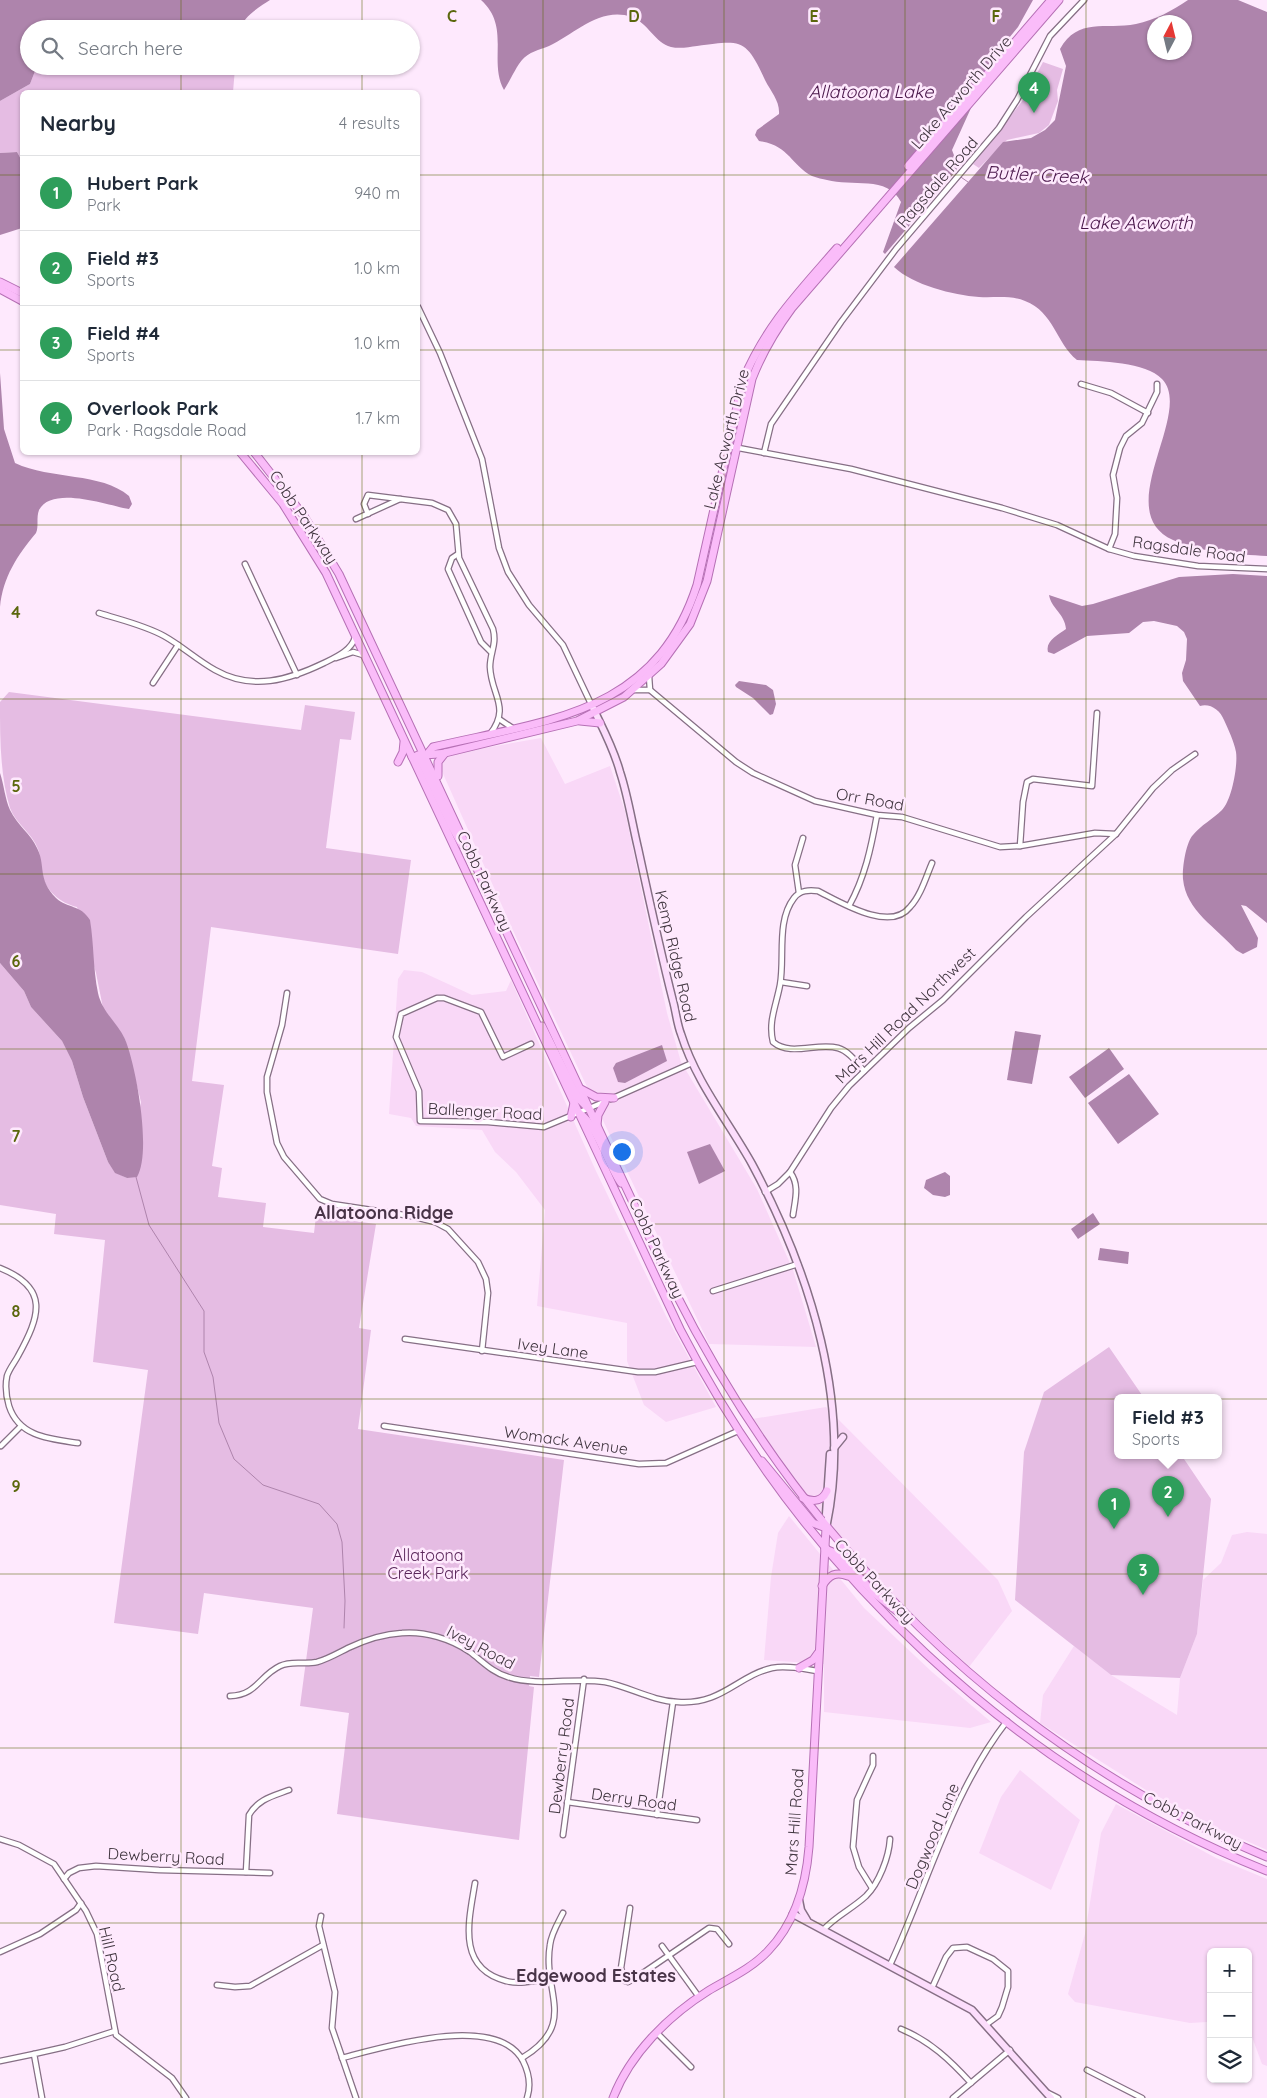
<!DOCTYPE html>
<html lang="en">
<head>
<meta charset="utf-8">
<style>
	body { margin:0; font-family:Quicksand,sans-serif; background:#f2f2f3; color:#1f2937 }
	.controls { position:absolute; right:15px; bottom:15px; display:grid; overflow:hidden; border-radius:8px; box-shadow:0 1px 4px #0004 }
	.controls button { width:45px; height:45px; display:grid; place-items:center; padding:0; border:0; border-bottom:1px solid #e0e1e3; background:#fff; color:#1f2937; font:25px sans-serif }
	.compass { position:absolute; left:1147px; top:15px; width:45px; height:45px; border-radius:50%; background:#fff; box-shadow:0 1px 4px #0004; rotate:7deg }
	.you { position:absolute; left:621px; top:1151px; width:18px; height:18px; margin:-12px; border:4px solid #fff; border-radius:50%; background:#1a73e8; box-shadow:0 0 0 8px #1a73e833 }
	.badge { display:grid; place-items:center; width:32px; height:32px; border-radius:50%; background:#db2777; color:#fff; font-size:16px; font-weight:700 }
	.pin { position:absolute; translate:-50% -41px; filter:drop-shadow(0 1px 2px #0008) }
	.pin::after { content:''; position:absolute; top:26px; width:18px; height:15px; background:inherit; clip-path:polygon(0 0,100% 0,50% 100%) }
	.popup { position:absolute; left:1114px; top:1394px; width:108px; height:65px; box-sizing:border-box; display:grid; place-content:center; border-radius:8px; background:#fff; filter:drop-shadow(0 1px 4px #0005); font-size:16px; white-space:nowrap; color:#747a83 }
	.popup b { font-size:19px; color:#1f2937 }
	.popup::after { content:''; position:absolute; left:50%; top:100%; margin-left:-10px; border:10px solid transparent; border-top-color:#fff }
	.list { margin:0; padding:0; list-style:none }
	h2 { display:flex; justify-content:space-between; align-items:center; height:65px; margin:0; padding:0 20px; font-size:21px }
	h2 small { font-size:16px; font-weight:400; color:#747a83 }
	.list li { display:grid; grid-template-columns:32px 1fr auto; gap:15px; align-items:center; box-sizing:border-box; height:75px; padding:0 20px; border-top:1px solid #e0e1e3 }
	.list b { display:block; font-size:19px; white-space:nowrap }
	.list p { margin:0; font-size:16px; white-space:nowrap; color:#747a83 }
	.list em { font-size:16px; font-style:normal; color:#747a83 }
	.icon { flex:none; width:28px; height:28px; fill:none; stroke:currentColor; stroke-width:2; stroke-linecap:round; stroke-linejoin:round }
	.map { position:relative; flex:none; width:1267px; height:2098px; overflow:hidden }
	.search { position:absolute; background:#fff; box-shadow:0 1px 4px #0004; left:20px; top:20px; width:400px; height:55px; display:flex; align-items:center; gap:12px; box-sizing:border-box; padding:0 18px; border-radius:28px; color:#747a83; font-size:19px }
	.panel { position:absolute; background:#fff; box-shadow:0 1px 4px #0004; left:20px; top:90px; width:400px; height:365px; border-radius:8px }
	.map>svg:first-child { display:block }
	.built { fill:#f9d8f7 }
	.green { fill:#e5bce3 }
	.water { fill:#ae84ac; fill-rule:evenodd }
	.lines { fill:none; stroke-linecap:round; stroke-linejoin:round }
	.stream { stroke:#ae84ac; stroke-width:1 }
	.street-casing { stroke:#866f85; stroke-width:7 }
	.secondary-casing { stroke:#866f85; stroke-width:9 }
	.primary-casing { stroke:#b670b5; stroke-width:9 }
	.street { stroke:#fff; stroke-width:4.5 }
	.secondary { stroke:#fcddfc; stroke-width:6 }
	.primary { stroke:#fabcf9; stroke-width:7 }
	.grid { fill:none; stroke:#5b670d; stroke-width:1; stroke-opacity:0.55 }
	.labels { text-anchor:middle; stroke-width:5; stroke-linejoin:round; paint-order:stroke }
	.street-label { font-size:16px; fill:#40353f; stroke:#fee9fd }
	.park-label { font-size:16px; fill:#5a265a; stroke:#fee9fd }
	.water-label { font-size:18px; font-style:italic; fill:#471448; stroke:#fee9fd }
	.neighbourhood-label { font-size:18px; font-weight:bold; fill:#493448; stroke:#fee9fd }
	.grid-label { font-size:16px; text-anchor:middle; font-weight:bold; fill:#5b670d; stroke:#fee9fd; stroke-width:5; stroke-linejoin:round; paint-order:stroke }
</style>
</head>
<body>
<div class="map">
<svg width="1267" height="2098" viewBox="0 0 1267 2098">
	<rect width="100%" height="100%" fill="#fee9fd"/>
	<g class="built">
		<path d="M541,738L565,784L610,766L625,811L667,1013L681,1062L757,1189L793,1270L816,1347L709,1344L516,937L440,767L444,755Z"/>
		<path d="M404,970L422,972L472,995L506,991L511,980L595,1169L666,1316L716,1407L666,1422L644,1405L627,1361V1323L537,1306L545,1210L516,1172L495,1152L482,1130L416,1126L411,1118L389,1114L398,979Z"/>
		<path d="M826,1407L998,1580L1012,1611L969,1667L899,1601L846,1544L808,1496L752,1419Z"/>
		<path d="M789,1516L864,1608L932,1672L991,1722L970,1728L824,1712V1664L764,1660L771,1577L778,1533Z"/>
		<path d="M1247,1532L1267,1534V1850L1217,1828L1146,1790L1040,1723L1043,1695L1074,1646L1111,1675L1177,1715L1180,1678L1197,1634L1203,1580L1221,1563L1232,1535Z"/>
		<path d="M1020,1770L1080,1820L1051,1890L979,1853L1001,1797Z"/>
		<path d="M1116,1804L1216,1858L1267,1879V2066L1262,2064L1248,2026V1952H1211V2012L1207,2022L1190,2023L1075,2002L1068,1994L1085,1934L1101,1833Z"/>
	</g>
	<g class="green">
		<path d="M1043,62L1063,69L1057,90L1058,101L1049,125L1039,133L1007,140L979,168L973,164L1023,100Z"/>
		<path d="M37,66H232L235,68L233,92H22V161L17,152L0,153V101L30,84Z"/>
		<path d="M9,692L301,730L305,705L355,712L351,740L340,739L326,848L411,860L398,954L211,927L192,1081L224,1085L212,1166L222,1168L218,1197L266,1203L263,1227L314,1233L316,1216L376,1224L359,1328L371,1330L358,1429L564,1460L539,1677L530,1676L529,1686L534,1687L519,1840L337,1814L349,1713L300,1706L313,1608L204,1593L198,1634L114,1623L148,1370L93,1362L105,1240L54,1234L56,1214L0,1205V963L24,991L31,1007L62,1041L72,1061L83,1097L108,1162L115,1172L127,1178L141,1102L125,1039L103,1008L96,973L77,907C60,903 45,890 41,872C40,865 41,856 38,849C32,833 16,824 10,808C0,775 0,738 0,702Z"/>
		<path d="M1109,1347L1144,1398H1118V1456H1182L1211,1499L1197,1634L1180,1678L1111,1675L1015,1600L1024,1452L1044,1392Z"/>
	</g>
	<g class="water">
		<path d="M0,0H270C261,6 242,17 241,29H29V66H37L30,84L0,101Z"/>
		<path d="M481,0H1033L1018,27L995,55L952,150L958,166L956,171L885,254L883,252L901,202C888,175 851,187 827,180C823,179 817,178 812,176C791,165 789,145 759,141L755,135L757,130L779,114C780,101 771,92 765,80C746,38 741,40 697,46C689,47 680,49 671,47C655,43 648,23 632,17C600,6 575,34 549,46C539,50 529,52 522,60C516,67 510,81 504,90C488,61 511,27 481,0Z"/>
		<path d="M1188,0H1238L1267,12V556C1237,554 1201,553 1173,540C1109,511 1195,413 1162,379C1146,362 1100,361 1077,360C1056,343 1054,312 1025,301C1011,295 994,298 979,297C953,295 913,285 894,267L1003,142L1031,138L1045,130L1055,120L1066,66L1060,49C1078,17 1105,30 1136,24C1155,20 1172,11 1188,0ZM1154,22H1184V52H1154Z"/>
		<path d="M17,152L22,161V228L0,235V153Z"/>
		<path d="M0,373L4,429L15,463C51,480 101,472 129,496L132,504L129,509C107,505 52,485 39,510C36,518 39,526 36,533C17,556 3,577 0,607Z"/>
		<path d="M1233,574L1267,576V923L1246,906L1241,905L1258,938L1257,947L1243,954L1236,950C1216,927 1186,911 1183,879C1182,868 1186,842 1193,835C1201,825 1213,819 1222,810C1232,800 1238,765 1236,752C1234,741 1228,729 1224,720C1220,710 1210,703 1200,706L1183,681L1182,673L1186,660L1187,639L1184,632L1177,626L1154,621L1143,622L1129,633L1087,636L1054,654L1048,652C1045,641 1058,635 1066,629C1065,614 1051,608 1049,595L1082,606L1093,604L1179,577Z"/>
		<path d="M739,681L766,685L773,690L776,704L773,714L770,715L753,698L736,687L735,685Z"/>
		<path d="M0,773C4,785 5,799 10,810C17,825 31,834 37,848C46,865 37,879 56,898C68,909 80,904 90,920C94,944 93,969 98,993C102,1012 117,1022 125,1039C136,1066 152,1152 137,1177L127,1178L115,1173L108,1162L83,1097L72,1061L62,1041L31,1007L24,991L0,963Z"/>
		<path d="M1015,1031L1041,1035L1032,1084L1007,1080Z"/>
		<path d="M662,1045L667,1061L625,1083L618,1082L613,1068L616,1063Z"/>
		<path d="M1109,1048L1124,1069L1085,1098L1069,1077Z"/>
		<path d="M1129,1074L1159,1114L1118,1144L1088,1103Z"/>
		<path d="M710,1144L725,1171L699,1184L687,1152Z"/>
		<path d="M945,1172L950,1176V1195L945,1197L933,1195L924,1188L926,1180Z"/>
		<path d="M1093,1213L1100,1224L1078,1239L1071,1229Z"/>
		<path d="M1100,1248L1129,1252L1128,1264L1098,1260Z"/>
	</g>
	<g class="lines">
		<g class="stream">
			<path d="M955,173L968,182"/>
			<path d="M136,1177L149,1225L204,1311V1352L213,1377L219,1423L234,1459L263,1485L319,1504L337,1524L342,1542L345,1601L344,1628"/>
		</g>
		<g class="street-casing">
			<g id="street">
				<path d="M418,307L440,353L482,459L499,548L508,572L529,605L563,645L592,706"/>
				<path d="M1081,384L1111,393L1148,413"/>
				<path d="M728,446L851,469L1002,508L1057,525L1109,549L1134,556L1198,566L1267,569"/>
				<path d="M764,453L771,424L841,322L896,249L999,128L1017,100L1050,36L1084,0"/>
				<path d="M368,514L364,504L368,495L400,499"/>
				<path d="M356,519L400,499L432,503L448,510L456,524L459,558L493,629C497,645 490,652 490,667C491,695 511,707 490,734"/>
				<path d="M1109,549L1115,534L1117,498L1113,475L1120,448L1126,436L1142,423L1157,392V384"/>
				<path d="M458,554L452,558L448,569L481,642L491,652"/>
				<path d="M245,564L297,675"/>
				<path d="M99,613C121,620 144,625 164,636C182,646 197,660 215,670C252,691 289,680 324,663C336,657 352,650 355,637"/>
				<path d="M336,658L353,652L363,655"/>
				<path d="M649,676L650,690"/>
				<path d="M153,683L178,645"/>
				<path d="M634,690H650L736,762L753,773L815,801L877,815L902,817L1000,847L1020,846L1095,833L1116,834"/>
				<path d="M499,719L514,729"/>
				<path d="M1020,846L1023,802L1027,782L1033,779L1092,786L1097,713"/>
				<path d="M799,893L795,865L803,838"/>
				<path d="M849,906C865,877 871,848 877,815"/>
				<path d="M781,982L807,986"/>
				<path d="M287,993L282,1025L267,1077V1092L277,1143L284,1157L320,1199L332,1204L411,1216L435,1222L448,1229L478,1262L486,1279L488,1293L482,1351"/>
				<path d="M531,1044L503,1057L481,1012L444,998H437L401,1014L396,1037L419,1091L420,1121L488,1122L544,1127L604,1102"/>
				<path d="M864,1071C857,1063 849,1051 838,1048C817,1042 791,1057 773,1042C768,1022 776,1006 780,985C785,958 776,921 794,898C800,890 809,890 818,891C840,902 890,933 910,907C921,895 926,877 932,863"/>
				<path d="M611,1099L692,1063"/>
				<path d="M790,1172C800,1185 795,1200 793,1215"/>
				<path d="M765,1192L778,1184L790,1172L831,1108L849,1086L909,1028L943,1000L1026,917L1116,834L1153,788L1172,770L1195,754"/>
				<path d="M0,1268C50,1288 40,1316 18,1356C15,1362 9,1369 7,1376C5,1386 6,1396 9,1406C19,1437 50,1439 78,1443"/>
				<path d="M713,1291L798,1264"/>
				<path d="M405,1339L638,1372H655L697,1362"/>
				<path d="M384,1426L639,1464L666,1463L738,1431"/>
				<path d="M1,1446L21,1426"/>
				<path d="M230,1696C257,1695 259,1676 280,1666C292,1660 304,1665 317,1662C328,1659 338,1653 348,1648C365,1640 383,1634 402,1633C425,1631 451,1639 470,1652C482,1661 493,1673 508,1677C539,1687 573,1677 605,1682C630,1687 652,1701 678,1702C722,1705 737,1676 772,1668C787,1665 803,1669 818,1671"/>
				<path d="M567,1802L697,1820"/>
				<path d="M657,1815L673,1702"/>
				<path d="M563,1835L584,1679"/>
				<path d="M0,1839L19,1845L54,1864L86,1911L97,1934L116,2035L172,2078L186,2098"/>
				<path d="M246,1872L249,1815C258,1799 273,1796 289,1790"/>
				<path d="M64,1879L69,1873L79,1868L96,1866L159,1870L270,1873"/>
				<path d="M475,1883C469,1920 456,1968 506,1981C520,1985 537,1980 552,1979"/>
				<path d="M872,1888L859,1867L853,1847L857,1800L873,1765V1756"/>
				<path d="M630,1908L621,1968L625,1981L628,1982L637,1977L709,1928L717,1929L729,1944"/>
				<path d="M321,1916L319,1926L335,1992L332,2028L356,2098"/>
				<path d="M823,1930C837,1915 852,1909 866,1896C879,1883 889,1857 890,1839"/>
				<path d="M662,1946L699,1997"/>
				<path d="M0,1952L40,1934L76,1910L81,1903"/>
				<path d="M890,1965C928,1884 951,1793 1007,1721"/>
				<path d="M217,1985L235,1987L250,1986L323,1945"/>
				<path d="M932,1988L946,1957L953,1948L967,1947L993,1959L1008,1971V1987L1002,2007L998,2016L987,2024"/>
				<path d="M901,2029C930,2041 950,2060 971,2083"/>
				<path d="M657,2033L691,2067"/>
				<path d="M342,2058C384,2047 497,2012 523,2061C529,2073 531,2086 527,2098"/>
				<path d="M522,2058C579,2024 542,1992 550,1945C551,1934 558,1923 563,1913"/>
				<path d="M0,2061L34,2054"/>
				<path d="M1087,2070L1142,2098"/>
				<path d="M1048,2093L1058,2098"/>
				<path d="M42,2098L34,2054L65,2047L115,2031"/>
				<path d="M953,2098L1010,2050"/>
			</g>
		</g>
		<g class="secondary-casing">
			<g id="secondary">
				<path d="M593,708C603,729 614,749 620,772C628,796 632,823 638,848C649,899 660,950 673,1001C676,1012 677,1024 681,1034C696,1082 728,1121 752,1164C810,1272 853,1405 826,1528"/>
				<path d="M834,1448L843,1437"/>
				<path d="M826,1514L830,1454"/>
				<path d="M799,1900L801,1910L807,1920"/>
				<path d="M793,1914L972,2010L1051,2098"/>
			</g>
		</g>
		<g class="primary-casing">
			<g id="primary">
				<path d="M908,166L1051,0"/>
				<path d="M0,282L22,293"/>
				<path d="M0,289L22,301"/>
				<path d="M240,452L283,504L326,573L680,1329C805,1571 1013,1770 1267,1871"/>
				<path d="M254,452L304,516L339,574L674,1290C801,1543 1004,1747 1267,1857"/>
				<path d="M580,721L600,723"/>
				<path d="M429,752L433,747C547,720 655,715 697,585L743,380C767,324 798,293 837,248"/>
				<path d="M418,755L451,825L462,845"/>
				<path d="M412,757C424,754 433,755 445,753L577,721L624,697L661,664L690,624L707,581L752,379C762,353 775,331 792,308L1059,0"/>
				<path d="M398,762L403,752L404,742"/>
				<path d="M438,776V762L445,753"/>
				<path d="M542,1026L578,1098L588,1108"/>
				<path d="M581,1089L596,1097L614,1098"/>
				<path d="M580,1114C597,1125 608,1165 621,1183"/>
				<path d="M571,1117L574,1103"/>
				<path d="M597,1125L598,1115L605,1102"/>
				<path d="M762,1461L813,1523L826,1528"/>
				<path d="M803,1498C813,1502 822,1502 827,1491"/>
				<path d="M825,1549L838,1554L874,1593L903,1616"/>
				<path d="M822,1586C829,1575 836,1571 848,1576"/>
				<path d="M799,1668L813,1660L818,1653"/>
				<path d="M613,2098C630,2054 668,2016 708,1991C728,1979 751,1969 768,1951C795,1923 806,1885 809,1847L826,1528"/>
			</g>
		</g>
		<use href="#street" class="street"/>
		<use href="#secondary" class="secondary"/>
		<use href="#primary" class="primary"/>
	</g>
	<path class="grid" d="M181,0V29M362,0V29M543,0V2098M724,0V2098M905,0V2098M1086,0V2098M181,66V92M362,66V92M0,175H22M418,175H1267M0,350H22M418,350H1267M181,452V2098M362,452V2098M0,525H1267M0,699H1267M0,874H1267M0,1049H1267M0,1224H1267M0,1399H1267M0,1574H1267M0,1748H1267M0,1923H1267"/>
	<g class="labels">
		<g class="street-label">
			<text transform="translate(961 92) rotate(-49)" y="6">Lake Acworth Drive</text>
			<text transform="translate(937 182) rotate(-49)" y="6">Ragsdale Road</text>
			<text transform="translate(726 439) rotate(-76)" y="6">Lake Acworth Drive</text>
			<text transform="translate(304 517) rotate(56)" y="6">Cobb Parkway</text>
			<text transform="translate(1189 549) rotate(8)" y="6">Ragsdale Road</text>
			<text transform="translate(870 799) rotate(10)" y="6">Orr Road</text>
			<text transform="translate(485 881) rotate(65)" y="6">Cobb Parkway</text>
			<text transform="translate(676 956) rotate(77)" y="6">Kemp Ridge Road</text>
			<text transform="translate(905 1015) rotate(-44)" y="6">Mars Hill Road Northwest</text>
			<text transform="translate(485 1111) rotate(3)" y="6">Ballenger Road</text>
			<text transform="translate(657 1248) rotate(65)" y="6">Cobb Parkway</text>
			<text transform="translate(553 1348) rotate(8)" y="6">Ivey Lane</text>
			<text transform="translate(566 1440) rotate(8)" y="6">Womack Avenue</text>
			<text transform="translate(875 1581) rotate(47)" y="6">Cobb Parkway</text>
			<text transform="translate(481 1647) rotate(28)" y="6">Ivey Road</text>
			<text transform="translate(561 1756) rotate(-83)" y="6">Dewberry Road</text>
			<text transform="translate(634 1799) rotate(8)" y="6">Derry Road</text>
			<text transform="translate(1193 1820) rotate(27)" y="6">Cobb Parkway</text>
			<text transform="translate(794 1822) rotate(-86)" y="6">Mars Hill Road</text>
			<text transform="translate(932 1836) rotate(-67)" y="6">Dogwood Lane</text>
			<text transform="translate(166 1856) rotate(3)" y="6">Dewberry Road</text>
			<text transform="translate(112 1959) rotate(77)" y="6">Hill Road</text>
		</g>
		<g class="park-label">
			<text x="428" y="1561">Allatoona<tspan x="428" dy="18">Creek Park</tspan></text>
		</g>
		<g class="water-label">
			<text x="871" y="98">Allatoona Lake</text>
			<text transform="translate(1037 175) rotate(3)" y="6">Butler Creek</text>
			<text x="1136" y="229">Lake Acworth</text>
		</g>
		<g class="neighbourhood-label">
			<text x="384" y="1219">Allatoona Ridge</text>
			<text x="596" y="1982">Edgewood Estates</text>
		</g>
	</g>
	<g class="grid-label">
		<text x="452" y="22">C</text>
		<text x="634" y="22">D</text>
		<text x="814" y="22">E</text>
		<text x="996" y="22">F</text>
		<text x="16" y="618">4</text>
		<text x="16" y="792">5</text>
		<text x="16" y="967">6</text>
		<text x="16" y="1142">7</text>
		<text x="16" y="1317">8</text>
		<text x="16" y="1492">9</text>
	</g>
</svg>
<div class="controls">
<button>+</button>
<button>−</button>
<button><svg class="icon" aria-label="layers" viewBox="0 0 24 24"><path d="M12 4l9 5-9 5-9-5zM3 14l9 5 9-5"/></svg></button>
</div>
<svg class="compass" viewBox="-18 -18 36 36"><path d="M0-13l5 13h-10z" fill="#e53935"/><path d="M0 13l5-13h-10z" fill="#747a83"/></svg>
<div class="you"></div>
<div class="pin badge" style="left:1114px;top:1529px;background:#2e9e5b">1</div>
<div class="pin badge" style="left:1168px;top:1517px;background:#2e9e5b">2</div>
<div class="popup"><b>Field #3</b>Sports</div>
<div class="pin badge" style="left:1143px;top:1595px;background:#2e9e5b">3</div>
<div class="pin badge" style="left:1034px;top:113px;background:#2e9e5b">4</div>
<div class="search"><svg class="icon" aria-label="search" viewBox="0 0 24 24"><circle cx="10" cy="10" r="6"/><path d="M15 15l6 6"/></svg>Search here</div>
<section class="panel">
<h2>Nearby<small>4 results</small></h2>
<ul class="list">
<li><span class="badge" style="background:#2e9e5b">1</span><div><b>Hubert Park</b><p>Park</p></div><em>940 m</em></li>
<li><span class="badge" style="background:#2e9e5b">2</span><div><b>Field #3</b><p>Sports</p></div><em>1.0 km</em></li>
<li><span class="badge" style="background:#2e9e5b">3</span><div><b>Field #4</b><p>Sports</p></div><em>1.0 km</em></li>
<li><span class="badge" style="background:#2e9e5b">4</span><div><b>Overlook Park</b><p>Park · Ragsdale Road</p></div><em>1.7 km</em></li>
</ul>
</section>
</div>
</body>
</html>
